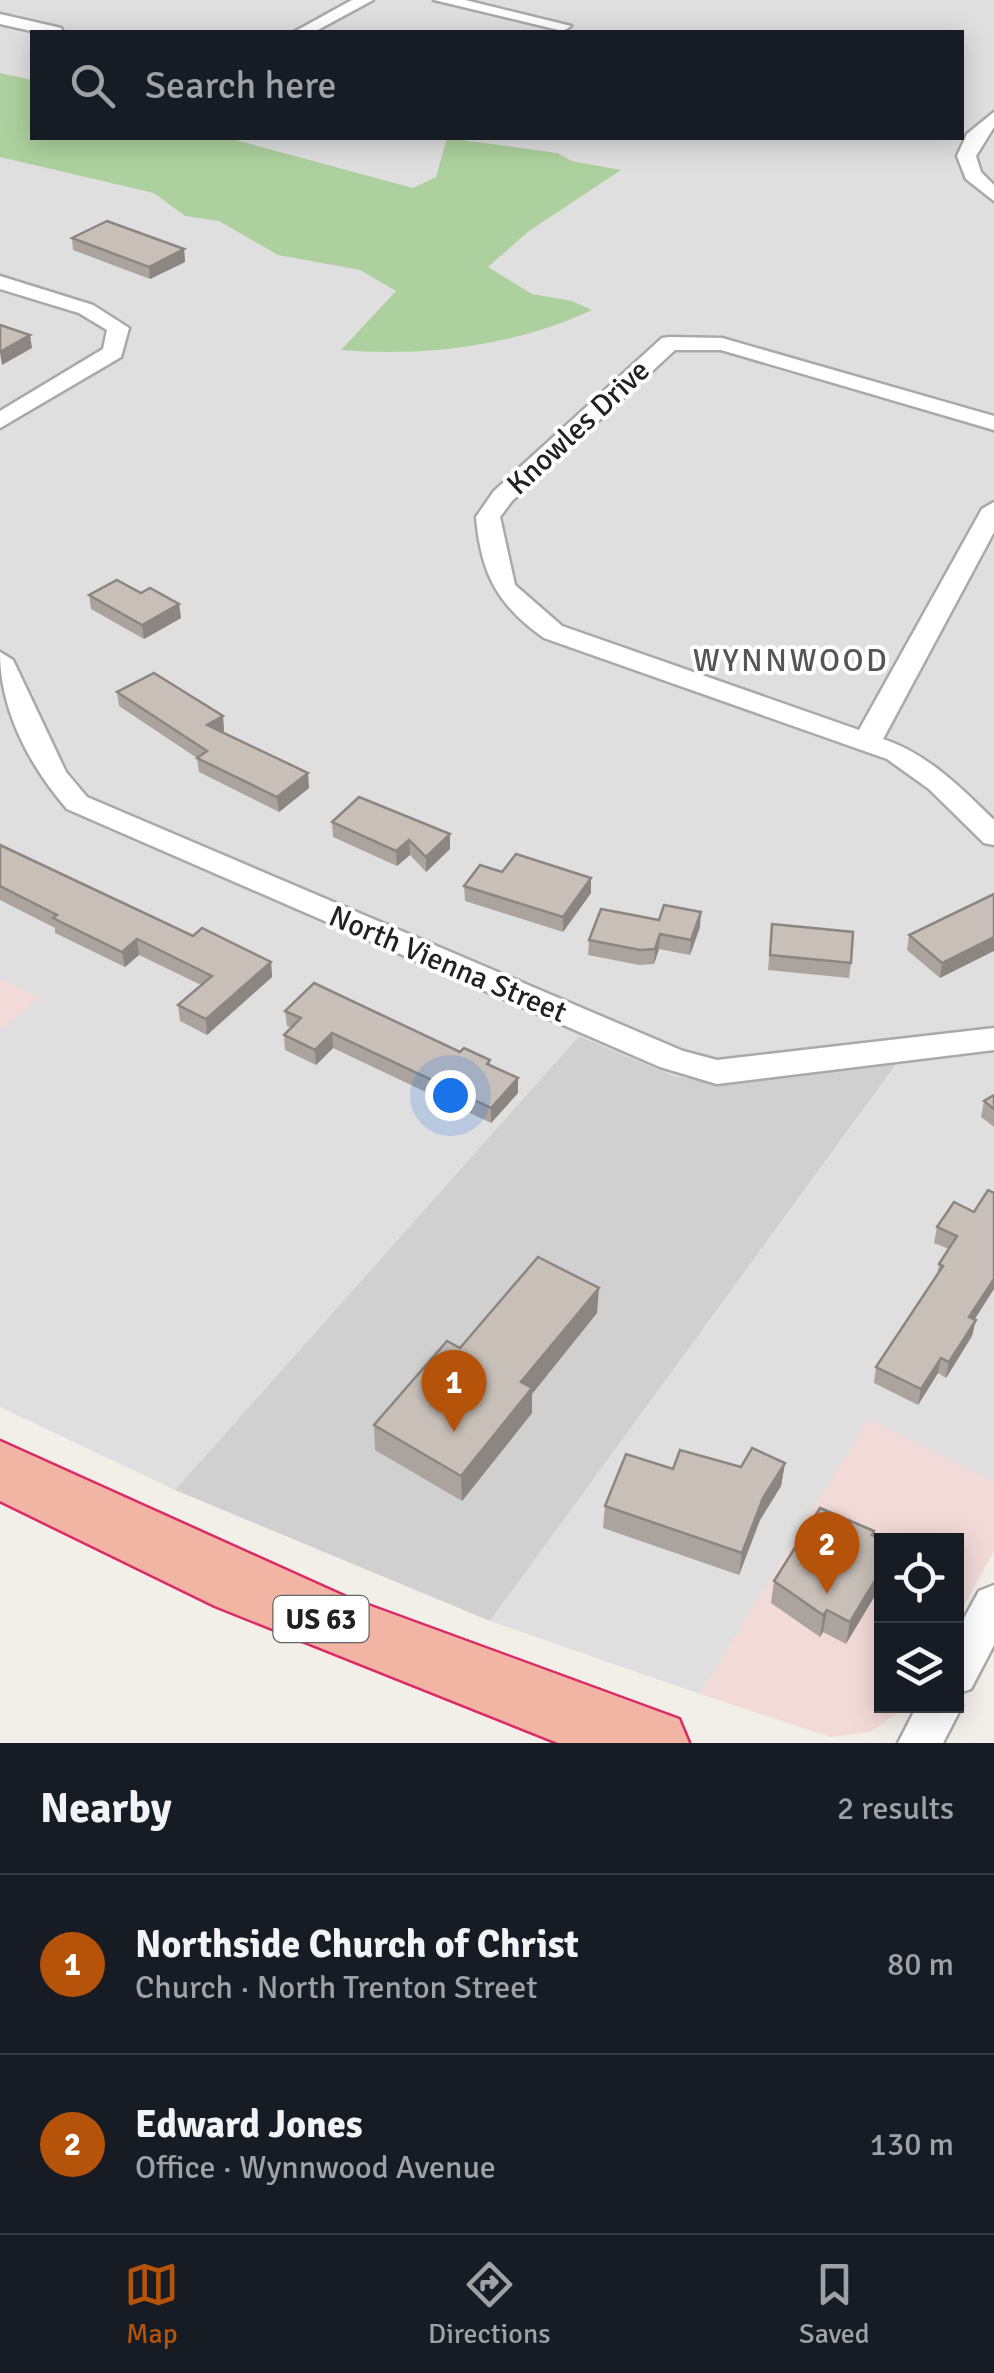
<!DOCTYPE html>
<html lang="en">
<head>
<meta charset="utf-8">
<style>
	body { margin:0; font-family:Signika,sans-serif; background:#20242c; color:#f1f3f6 }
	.controls { position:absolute; right:30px; bottom:30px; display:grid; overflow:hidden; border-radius:0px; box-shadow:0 5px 25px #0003 }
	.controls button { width:90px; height:90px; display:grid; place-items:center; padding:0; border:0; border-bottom:2px solid #363941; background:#171b24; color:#f1f3f6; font:50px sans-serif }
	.you { position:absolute; left:450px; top:1095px; width:35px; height:35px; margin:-25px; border:8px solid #fff; border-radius:50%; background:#1a73e8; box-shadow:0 0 0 15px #1a73e833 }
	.badge { display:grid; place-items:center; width:65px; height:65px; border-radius:50%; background:#b45309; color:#fff; font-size:32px; font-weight:700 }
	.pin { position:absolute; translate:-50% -82px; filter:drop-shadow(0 2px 5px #0008) }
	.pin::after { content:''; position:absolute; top:52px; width:35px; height:30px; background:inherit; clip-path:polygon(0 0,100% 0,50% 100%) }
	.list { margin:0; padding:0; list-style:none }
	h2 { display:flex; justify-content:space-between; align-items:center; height:130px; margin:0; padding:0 40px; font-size:42px }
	h2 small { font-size:32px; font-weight:400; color:#9ea1a6 }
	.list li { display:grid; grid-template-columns:65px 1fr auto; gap:30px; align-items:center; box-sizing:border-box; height:180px; padding:0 40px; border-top:2px solid #363941 }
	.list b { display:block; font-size:38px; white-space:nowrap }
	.list p { margin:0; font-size:32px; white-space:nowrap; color:#9ea1a6 }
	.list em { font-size:32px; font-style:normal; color:#9ea1a6 }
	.icon { flex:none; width:55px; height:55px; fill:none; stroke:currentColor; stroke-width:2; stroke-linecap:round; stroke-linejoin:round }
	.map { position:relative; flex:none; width:994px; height:1743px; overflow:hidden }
	.search { position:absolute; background:#171b24; box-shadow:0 5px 25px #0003; left:30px; right:30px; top:30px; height:110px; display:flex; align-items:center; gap:25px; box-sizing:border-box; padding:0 35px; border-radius:0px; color:#9ea1a6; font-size:38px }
	.sheet { height:490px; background:#171b24 }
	nav { display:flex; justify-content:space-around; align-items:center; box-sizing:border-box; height:140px; border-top:2px solid #363941; background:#171b24; font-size:28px; color:#9ea1a6 }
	nav a { display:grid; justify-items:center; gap:5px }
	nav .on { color:#b45309 }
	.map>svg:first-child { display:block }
	.residential { fill:#e0dfdf; fill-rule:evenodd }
	.commercial { fill:#f2dad9 }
	.religious { fill:#d0d0d0 }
	.forest { fill:#add19e }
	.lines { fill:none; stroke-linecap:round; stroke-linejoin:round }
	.minor-casing { stroke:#a9a9a9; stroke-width:5 }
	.trunk-casing { stroke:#dc2a67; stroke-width:5 }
	.minor { fill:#fff; fill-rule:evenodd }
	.trunk { fill:#f2b4a3; fill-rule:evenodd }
	.wall { fill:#aba49e }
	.shaded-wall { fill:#8b8681 }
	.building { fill:#c7bfb8; stroke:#8b8681; stroke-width:2.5 }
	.labels { text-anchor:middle; stroke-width:8; stroke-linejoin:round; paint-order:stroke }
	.shield { fill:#fff; stroke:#646464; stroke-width:2.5 }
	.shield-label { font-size:28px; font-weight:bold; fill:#222 }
	.street-label { font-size:30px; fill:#222; stroke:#fff }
	.neighbourhood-label { font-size:32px; letter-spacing:2.5px; fill:#555; stroke:#fff }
</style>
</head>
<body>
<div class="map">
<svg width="994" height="1743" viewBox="0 0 994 1743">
	<rect width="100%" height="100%" fill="#f2efe9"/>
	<path class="residential" d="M0,0H994V1481L868,1420L700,1694L490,1621L898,1063L704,1081L674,1076L579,1036L175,1490L0,1407V1031L38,998L0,979ZM32,32H962V138H32Z"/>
	<g class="commercial">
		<path d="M0,979L39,998L0,1031Z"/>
		<path d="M868,1419L994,1481V1551L957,1619L956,1540H882V1706H908L870,1732L830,1737L700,1694Z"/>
	</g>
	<path class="religious" d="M579,1036L674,1076L704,1081L898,1062L490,1621L175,1490Z"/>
	<path class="forest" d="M0,73L32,80V138H228L413,188L436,177L447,138L557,153L572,161L621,170L529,231L488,267L532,294L572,301L592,310C515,346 425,357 341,350L396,291L360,270L278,255L219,221L185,216L154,193L0,157Z"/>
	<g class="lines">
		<g class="minor-casing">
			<g id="minor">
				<path d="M352,0H373L314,32H294Z"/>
				<path d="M434,0H465L571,26L563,31Z"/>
				<path d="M0,14L61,28L63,32H36L0,24Z"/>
				<path d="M994,112V127L976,156L981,172L994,185V201L966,179L957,156L967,134Z"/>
				<path d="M0,276L93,305L129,328L121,357L0,428V411L103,349L107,330L79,313L0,289Z"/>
				<path d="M670,337L722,338L994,416V430L721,350H675L512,501L500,517L515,585L562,626L859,730L982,509L994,502V532L883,739C928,754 960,787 994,820V845L984,843L929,789L887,759L544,638C497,605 481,573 476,517L494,491L662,338Z"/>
				<path d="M0,652L13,660L66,772L87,797L683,1051L717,1060L994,1028V1050L717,1084L660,1067L67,809C29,765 0,710 0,652Z"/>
				<path d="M994,1585V1645L971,1689L956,1694V1633L979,1591Z"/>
				<path d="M956,1695L962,1706L943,1743H898L917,1706H956Z"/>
			</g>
		</g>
		<g class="trunk-casing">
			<path id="trunk" d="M0,1441L346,1597L679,1719L689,1743H558L215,1606L0,1501Z"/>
		</g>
		<use href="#minor" class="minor"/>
		<use href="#trunk" class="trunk"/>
	</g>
	<g class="wall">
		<path d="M72,238L184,249L185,262L150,279L73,250Z"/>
		<path d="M141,593L179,604L181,618L144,639L91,609L89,595Z"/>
		<path d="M117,692L223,716L224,731L222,732L309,788L279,812L199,772L197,758L119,706Z"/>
		<path d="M332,822L450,849L426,872L410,855L397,866L333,837Z"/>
		<path d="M0,845L193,936L271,962L272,977L207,1035L180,1021L178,1005L201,985L139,955L125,967L55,933V928L0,900Z"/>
		<path d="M502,872L591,878V893L563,932L465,901L464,886Z"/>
		<path d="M994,894L940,978L907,950L909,935Z"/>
		<path d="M772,924L851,963L849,978L768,970Z"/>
		<path d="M700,927L690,955L659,949L654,964L639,965L588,955L589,940Z"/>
		<path d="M285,1011L490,1060V1065L518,1078V1093L491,1123L333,1048L316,1065L285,1050L284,1035L291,1028L287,1026Z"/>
		<path d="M994,1095V1127L981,1117L984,1101Z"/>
		<path d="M954,1202L975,1320L972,1336L946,1378L938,1373L918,1405L874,1383L876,1367L937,1276L939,1264L949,1249L934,1243L937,1227Z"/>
		<path d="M597,1313L532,1394V1413L462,1501L375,1450L374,1425L460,1348Z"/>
		<path d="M785,1463L781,1486L760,1520L739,1575L603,1528L605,1506L673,1469L741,1467Z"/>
		<path d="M874,1531L846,1644L823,1632L820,1637L771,1603L774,1581Z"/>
	</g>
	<g class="shaded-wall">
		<path d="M184,249L185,262L150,279L149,267Z"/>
		<path d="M30,335L32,348L2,365L0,352Z"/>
		<path d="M179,604L181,618L144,639L142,625Z"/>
		<path d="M223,716L224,731L209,740L207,725Z"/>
		<path d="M308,773L309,788L279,812L277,797Z"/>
		<path d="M450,834V849L426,872V857Z"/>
		<path d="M409,840L410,855L397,866L396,851Z"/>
		<path d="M591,878V893L563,932V917Z"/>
		<path d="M701,912L700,927L690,955L691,940Z"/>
		<path d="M660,934L659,949L654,964L655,949Z"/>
		<path d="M994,937V951L940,978L942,963Z"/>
		<path d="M137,939L139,955L125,967L122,952Z"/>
		<path d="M271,962L272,977L207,1035L206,1019Z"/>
		<path d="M332,1033L333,1048L316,1065L315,1050Z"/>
		<path d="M518,1078V1093L491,1123V1108Z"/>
		<path d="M994,1279V1289L966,1333L969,1317Z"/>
		<path d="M599,1288L597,1313L532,1394V1413L462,1501L461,1476L521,1382Z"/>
		<path d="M976,1320L972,1336L946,1378L949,1362Z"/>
		<path d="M941,1358L938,1373L918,1405L921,1389Z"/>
		<path d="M785,1463L781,1486L760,1520L739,1575L742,1553L763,1498Z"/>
		<path d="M882,1569V1584L846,1644L850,1622Z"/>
		<path d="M827,1610L823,1632L820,1637L823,1615Z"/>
	</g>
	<g class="building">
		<path d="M107,221L184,249L149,267L72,238Z"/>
		<path d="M0,325L30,335L0,352Z"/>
		<path d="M117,580L141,593L150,588L179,604L142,625L89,595Z"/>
		<path d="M154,673L223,716L207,725L308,773L277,797L197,758L207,751L117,692Z"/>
		<path d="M359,797L450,834L426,857L409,840L396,851L332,822Z"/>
		<path d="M0,845L193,936L202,928L271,962L206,1019L178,1005L212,976L137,939L122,952L53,918L57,915L0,886Z"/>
		<path d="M516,854L591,878L563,917L464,886L480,865L502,872Z"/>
		<path d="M994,894V937L942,963L909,935Z"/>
		<path d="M664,905L701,912L691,940L660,934L655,949L640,950L589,940L601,909L659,920Z"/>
		<path d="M772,924L853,932L851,963L770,955Z"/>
		<path d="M314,983L460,1052L464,1048L490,1060L487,1064L518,1078L491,1108L332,1033L315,1050L284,1035L301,1018L285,1011Z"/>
		<path d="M994,1095V1109L984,1101Z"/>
		<path d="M988,1190L994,1193V1279L969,1317L976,1320L949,1362L941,1358L921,1389L876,1367L943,1266L939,1264L957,1236L937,1227L954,1202L974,1212Z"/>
		<path d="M538,1257L599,1288L521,1382L532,1388L461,1476L374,1425L447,1341L460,1348Z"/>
		<path d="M752,1448L785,1463L763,1498L742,1553L605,1506L626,1454L673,1469L680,1450L741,1467Z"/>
		<path d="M820,1508L874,1531L872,1535L882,1541V1569L850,1622L827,1610L823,1615L774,1581Z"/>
	</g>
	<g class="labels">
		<rect class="shield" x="273.5" y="1596" width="95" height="46" rx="8"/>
		<g class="shield-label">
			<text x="321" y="1629">US 63</text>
		</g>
		<g class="street-label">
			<text transform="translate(578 427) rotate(-43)" y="10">Knowles Drive</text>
			<text transform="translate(448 964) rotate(23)" y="10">North Vienna Street</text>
		</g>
		<g class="neighbourhood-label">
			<text x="791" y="671">WYNNWOOD</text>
		</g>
	</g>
</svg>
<div class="controls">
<button><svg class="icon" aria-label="locate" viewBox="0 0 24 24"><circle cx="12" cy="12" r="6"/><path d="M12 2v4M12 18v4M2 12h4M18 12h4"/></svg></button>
<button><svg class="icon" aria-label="layers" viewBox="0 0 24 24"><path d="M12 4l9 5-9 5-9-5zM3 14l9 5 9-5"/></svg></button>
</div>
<div class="you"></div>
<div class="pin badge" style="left:454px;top:1432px">1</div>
<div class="pin badge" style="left:827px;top:1594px">2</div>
<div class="search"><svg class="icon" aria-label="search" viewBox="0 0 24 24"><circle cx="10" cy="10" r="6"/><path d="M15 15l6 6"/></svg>Search here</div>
</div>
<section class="sheet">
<h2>Nearby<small>2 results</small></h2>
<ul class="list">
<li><span class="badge">1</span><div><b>Northside Church of Christ</b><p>Church · North Trenton Street</p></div><em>80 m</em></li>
<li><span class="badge">2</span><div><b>Edward Jones</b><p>Office · Wynnwood Avenue</p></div><em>130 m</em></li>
</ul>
</section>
<nav>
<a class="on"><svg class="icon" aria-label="map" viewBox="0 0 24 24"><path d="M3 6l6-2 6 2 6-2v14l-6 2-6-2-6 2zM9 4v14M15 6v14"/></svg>Map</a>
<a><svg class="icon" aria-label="directions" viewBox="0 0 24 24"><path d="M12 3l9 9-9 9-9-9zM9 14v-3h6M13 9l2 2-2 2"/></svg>Directions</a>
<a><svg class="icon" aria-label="saved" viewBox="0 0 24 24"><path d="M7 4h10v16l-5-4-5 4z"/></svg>Saved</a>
</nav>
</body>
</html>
